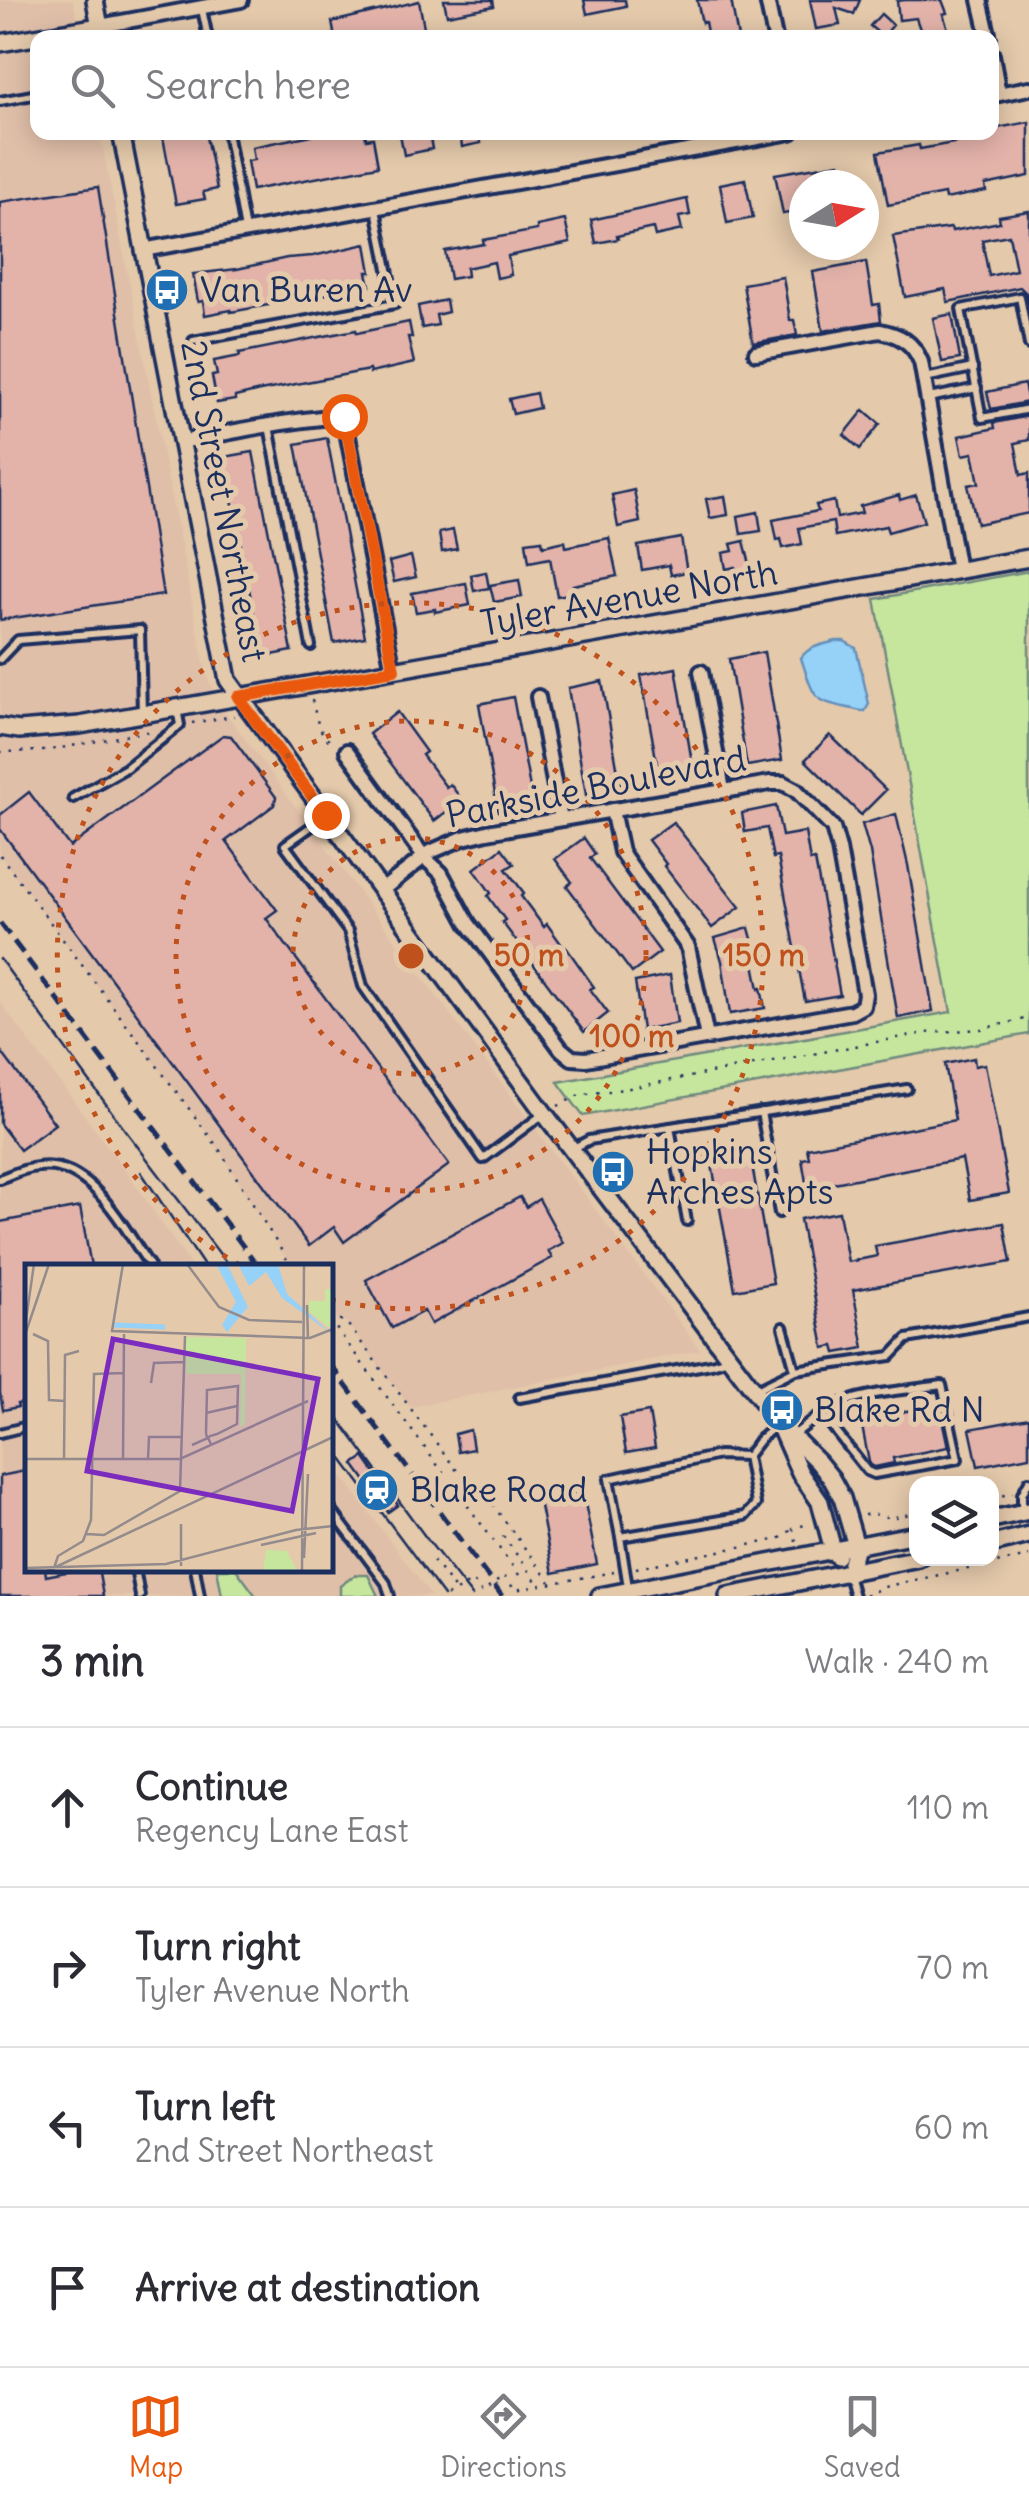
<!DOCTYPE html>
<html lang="en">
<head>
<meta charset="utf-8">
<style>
	body { margin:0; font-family:Delius,sans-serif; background:#f2f2f3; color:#2b2b33 }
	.controls { position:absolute; right:30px; bottom:30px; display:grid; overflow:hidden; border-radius:20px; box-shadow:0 5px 25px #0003 }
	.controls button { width:90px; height:90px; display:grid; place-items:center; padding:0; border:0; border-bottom:2px solid #e1e1e2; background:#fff; color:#2b2b33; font:50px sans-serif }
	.compass { position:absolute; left:789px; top:170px; width:90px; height:90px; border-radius:50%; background:#fff; box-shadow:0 5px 25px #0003; rotate:79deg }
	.stop { position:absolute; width:30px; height:30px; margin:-22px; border:8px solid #ea580c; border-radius:50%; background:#fff }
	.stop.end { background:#ea580c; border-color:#fff; box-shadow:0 2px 10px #0008 }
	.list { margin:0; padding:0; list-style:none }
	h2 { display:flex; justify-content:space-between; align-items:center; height:130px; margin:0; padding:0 40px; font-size:42px }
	h2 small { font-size:32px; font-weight:400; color:#7c7c81 }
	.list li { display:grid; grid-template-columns:65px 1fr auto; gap:30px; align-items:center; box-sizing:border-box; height:160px; padding:0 40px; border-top:2px solid #e1e1e2 }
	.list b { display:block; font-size:38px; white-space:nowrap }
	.list p { margin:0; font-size:32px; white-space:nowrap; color:#7c7c81 }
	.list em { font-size:32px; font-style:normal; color:#7c7c81 }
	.icon { flex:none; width:55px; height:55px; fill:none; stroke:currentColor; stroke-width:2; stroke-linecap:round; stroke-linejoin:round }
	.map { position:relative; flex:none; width:1029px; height:1596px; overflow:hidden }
	.search { position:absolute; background:#fff; box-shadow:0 5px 25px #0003; left:30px; right:30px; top:30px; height:110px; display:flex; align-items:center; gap:25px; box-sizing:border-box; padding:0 35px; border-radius:20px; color:#7c7c81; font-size:38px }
	.sheet { height:770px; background:#fff }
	nav { display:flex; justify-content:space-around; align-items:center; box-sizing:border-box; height:140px; border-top:2px solid #e1e1e2; background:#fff; font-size:28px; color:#7c7c81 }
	nav a { display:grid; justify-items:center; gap:5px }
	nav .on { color:#ea580c }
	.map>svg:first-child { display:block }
	.built { fill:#e0bfa9 }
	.green { fill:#c6e69e; stroke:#708a7e; stroke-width:2.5 }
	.water { fill:#96d1f7; stroke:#6590ba; stroke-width:2.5 }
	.building { fill:#e3b3aa; stroke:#1b2f5e; stroke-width:2.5; fill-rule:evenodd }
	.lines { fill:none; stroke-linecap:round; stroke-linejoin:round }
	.service-casing { stroke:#1b2f5e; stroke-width:14 }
	.minor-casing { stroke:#1b2f5e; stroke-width:20 }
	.tertiary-casing { stroke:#1b2f5e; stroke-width:22 }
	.path { stroke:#1b2f5e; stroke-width:2.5; stroke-dasharray:2.5 8; stroke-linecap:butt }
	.service { stroke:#e4c9ab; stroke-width:6 }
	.minor { stroke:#e4c9ab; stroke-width:12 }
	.tertiary { stroke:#e4c9ab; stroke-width:15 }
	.tram { stroke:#1b2f5e; stroke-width:2.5 }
	.rail { stroke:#1b2f5e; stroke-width:5; stroke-dasharray:15 8; stroke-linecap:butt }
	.route { stroke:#ea580c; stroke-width:12 }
	.ring { fill:none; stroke:#bf511c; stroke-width:5; stroke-dasharray:5 10 }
	.labels { text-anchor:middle; stroke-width:10; stroke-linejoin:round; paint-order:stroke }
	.poi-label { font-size:35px; fill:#1b2f5e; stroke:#e4c9ab; text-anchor:start }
	.street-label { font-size:35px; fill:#1b2f5e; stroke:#e4c9ab }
	.inset-river { fill:none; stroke:#96d1f7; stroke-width:5 }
	.inset-road { fill:none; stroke:#948b8c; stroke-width:2.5 }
	.view { fill:#7b2cbf; fill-opacity:0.15; stroke:#7b2cbf; stroke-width:5 }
	.inset-edge { fill:none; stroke:#1b2f5e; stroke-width:5 }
	.centre { fill:#bf511c; stroke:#e4c9ab; stroke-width:5 }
	.ring-label { font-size:30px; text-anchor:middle; font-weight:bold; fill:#bf511c; stroke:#e4c9ab; stroke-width:10; stroke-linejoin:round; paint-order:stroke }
</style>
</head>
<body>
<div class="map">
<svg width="1029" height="1596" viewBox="0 0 1029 1596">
	<rect width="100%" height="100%" fill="#e4c9ab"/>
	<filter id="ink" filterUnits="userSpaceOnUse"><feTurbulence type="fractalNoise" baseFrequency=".01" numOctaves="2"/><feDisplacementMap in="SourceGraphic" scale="20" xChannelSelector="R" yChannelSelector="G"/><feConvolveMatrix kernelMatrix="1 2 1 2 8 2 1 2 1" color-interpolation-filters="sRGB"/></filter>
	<g filter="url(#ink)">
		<g class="built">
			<path d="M0,0H73L81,37L38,38V132L100,133L206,673L217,701L700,1350L410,1407L346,1322L330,1316V1266H291L219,1149L0,855Z"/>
			<path d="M0,1002L128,1174L191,1266H28V1568H330V1460L431,1596H0Z"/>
		</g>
		<g class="green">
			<path d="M1029,571V1034L583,1116L558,1082L951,1012L875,599Z"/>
			<path d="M217,1569H236L256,1596H222Z"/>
			<path d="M355,1575H368L378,1596H340V1586Z"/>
		</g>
		<path class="water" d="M836,641H844L856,648L869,704L865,711H861C812,699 817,706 801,658C808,646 823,645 836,641Z"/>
		<g class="building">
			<path d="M444,0H493L494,6L447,15Z"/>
			<path d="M584,0H625L626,6L587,14Z"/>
			<path d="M697,0H731L738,38H708L705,22L702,23Z"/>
			<path d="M810,0H860L854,14L836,8L840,25L816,29Z"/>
			<path d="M905,0H942L947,13L943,14L951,38H923L916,18L899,20L897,1Z"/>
			<path d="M419,1L426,38H335L332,22Z"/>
			<path d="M881,14L893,25L883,37L870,26Z"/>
			<path d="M1029,122V176L985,185L986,191L945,199L944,194L888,205L878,152L919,145L920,149L992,136V129Z"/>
			<path d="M162,132H205L217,189L203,192L205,199L176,204Z"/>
			<path d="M327,132H365L366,139L373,138L378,166L252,190L247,161L254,160L252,147Z"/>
			<path d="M406,132H429L432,149L404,155L400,134Z"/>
			<path d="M460,132H479L481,143L462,147Z"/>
			<path d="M840,163L844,185H804V210L783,214L775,174Z"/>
			<path d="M745,179L753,218L727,223L720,184Z"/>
			<path d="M98,187L163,595L0,620V202Z"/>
			<path d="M687,199L690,215L679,217L682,230L655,236L653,228L617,236L618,239L596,243L591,220Z"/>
			<path d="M1029,211V304L1026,293L1020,287L948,302L945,289L905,297L893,236L951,228L952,231L1000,222L999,216ZM1009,235L1016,270L989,276L982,240Z"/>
			<path d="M565,220L570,243L508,256L511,275L497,278L494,262L466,268L467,276L450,279L445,251L484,244L483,240L537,230V226Z"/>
			<path d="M366,244L371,272H367L370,286L231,312V310L205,315L203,301L198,302L193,274L237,269L287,258L313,256Z"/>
			<path d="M866,262L873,305L879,304L881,321L823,331L813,272Z"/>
			<path d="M783,277L790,320H794L797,335L753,343L743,284Z"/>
			<path d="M446,300L448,312L436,315L438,325L422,328L418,306Z"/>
			<path d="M952,314L960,359L942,362L933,318Z"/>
			<path d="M409,322L412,337H408L414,363L370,373L369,370L260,391L235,397V400L217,403L212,376L217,375L214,361L240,356L239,353L314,338L356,330L357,333Z"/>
			<path d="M1024,384L1028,402L991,409L987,392Z"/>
			<path d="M536,393L539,408L513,414L509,399Z"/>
			<path d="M864,410L880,424L860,449L844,435Z"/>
			<path d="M1029,416V440L1015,443L1021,475L1029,473V513L977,524L968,485L979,483L973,453L963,455L959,436L995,428L994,423Z"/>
			<path d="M327,438L365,637L334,643L296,444Z"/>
			<path d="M253,452L292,651L262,657L224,457Z"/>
			<path d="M634,490L640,522L618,527L612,495Z"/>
			<path d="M899,495L900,500L916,495L924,522L888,532L886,526L835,536L833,522L799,528L802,544L783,548L781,539L777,540L773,520L818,511L816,505L834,501L837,518L862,513L860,506Z"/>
			<path d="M725,496L728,515L710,518L706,499Z"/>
			<path d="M758,512L761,531L741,534L738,516Z"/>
			<path d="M453,530L457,549L442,552L439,533Z"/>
			<path d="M609,538L617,576L573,585L574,593L557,596L550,558L529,562L526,542L542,540L543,546L565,541L566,547Z"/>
			<path d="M681,538L687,572L671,575L669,565L642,570L638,546Z"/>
			<path d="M744,541L752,572L737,575L735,567L726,569L723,553L733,551L731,544Z"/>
			<path d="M411,556L416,577L394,582L389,562Z"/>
			<path d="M486,572L489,588L474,591L471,575Z"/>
			<path d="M519,580L522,597L494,602L490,585Z"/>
			<path d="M466,583L470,605L435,612V609L416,612L412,593Z"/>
			<path d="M764,652L782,760L747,766L729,659Z"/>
			<path d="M676,668L694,774L660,781L641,675Z"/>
			<path d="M602,681L621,789L586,795L568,688Z"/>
			<path d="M513,697L533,804L498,811L479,704Z"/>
			<path d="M397,712L426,752L422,755L446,787L450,784L462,800L434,821L369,734Z"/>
			<path d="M223,735L231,736L276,797L274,805L226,841L277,910L266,918L449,1165L344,1242L334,1227L309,1246L0,829V815L29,792L70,847Z"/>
			<path d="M830,735L886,790L861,815L805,760Z"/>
			<path d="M776,806L782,836L805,832L810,861L815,860L840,995L805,1001L778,857L773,858L767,828L745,832L742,813Z"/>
			<path d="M896,814L908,865L933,1011L898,1018L870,852L862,824Z"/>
			<path d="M673,822L740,907L712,928L664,866L666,864L648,840Z"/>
			<path d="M584,838L595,854L590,858L660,952L632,973L567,886L572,882L555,859Z"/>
			<path d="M502,848L514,864L506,869L524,893L521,896L544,927L547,924L564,948L566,947L594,987L590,989L608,1013L584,1032L502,922L505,920L488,896L491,893L474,869Z"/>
			<path d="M749,928L754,946L751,948L759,989L761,988L765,1008L730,1014L722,961L715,938Z"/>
			<path d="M670,975L677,1023L642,1030L635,982Z"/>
			<path d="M0,1050L55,1124L20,1150L0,1124Z"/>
			<path d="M974,1058L975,1066L985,1064L1009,1193L970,1200L962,1159L807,1188L802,1159L809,1158L807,1148L955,1120L945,1064Z"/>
			<path d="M739,1148L740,1156L750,1154L773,1283L735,1290L710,1154Z"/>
			<path d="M520,1197L526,1207L539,1199L563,1243L548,1251L552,1258L431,1324L424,1311L392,1328L366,1280Z"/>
			<path d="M80,1207L91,1266H28V1402L17,1404L18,1407L3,1410L0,1393V1222Z"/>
			<path d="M839,1212L848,1262L877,1256L875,1246L1004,1223L1011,1262L853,1290L864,1348L836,1353L834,1346L824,1348L800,1219Z"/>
			<path d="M939,1405L948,1447L893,1458L894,1463L875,1467L871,1465L869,1462L859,1411L884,1407L885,1415Z"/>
			<path d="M649,1412L655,1448L626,1453L620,1417Z"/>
			<path d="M1029,1418V1456L978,1466L970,1429Z"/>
			<path d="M470,1430L473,1449L458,1452L455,1434Z"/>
			<path d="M364,1457L398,1505L388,1512L354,1464Z"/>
			<path d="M25,1471L28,1482V1568H45L46,1576L86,1568H98L103,1596H0V1476Z"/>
			<path d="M583,1493L597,1564L553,1573L539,1501Z"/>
		</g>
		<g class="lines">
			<g class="service-casing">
				<g id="service">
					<path d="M202,9L208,38"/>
					<path d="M0,101L38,94"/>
					<path d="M227,132L245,230"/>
					<path d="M193,341L395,304L376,209"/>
					<path d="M1029,345L1020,297L961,309L982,418L1029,409"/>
					<path d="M925,378L973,368"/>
					<path d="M929,398L977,388"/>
					<path d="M269,426L311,646"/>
					<path d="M0,659L18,640L140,630L142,713"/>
					<path d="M73,798L126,768L180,725L177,709"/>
					<path d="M326,816L285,845L348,931L363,986L483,1159L542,1115"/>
					<path d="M761,1112L779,1213"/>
					<path d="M670,1127L687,1221"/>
					<path d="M572,1149L589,1140L907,1089"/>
					<path d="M0,1179C12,1174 24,1168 38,1167C91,1159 124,1229 150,1266"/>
					<path d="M783,1327L795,1370"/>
					<path d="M755,1390L795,1370L891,1356L907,1339L1029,1317"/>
					<path d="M519,1398L711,1364L728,1359"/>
					<path d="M0,1433L28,1426"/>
					<path d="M792,1436C805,1427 818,1415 831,1408C860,1392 910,1390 942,1385L958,1459L874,1474L867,1471L822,1414"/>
					<path d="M330,1508L386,1583L390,1596"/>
					<path d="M1022,1513V1494L1029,1481"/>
					<path d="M620,1537L609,1479L719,1455L747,1456"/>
					<path d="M135,1568L140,1596"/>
					<path d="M195,1568L200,1596"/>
					<path d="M848,1575L854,1596"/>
					<path d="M628,1587L620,1537L745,1516L756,1504L747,1456L761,1438L778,1424"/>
				</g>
			</g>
			<g class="minor-casing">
				<g id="minor">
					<path d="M767,0L775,38"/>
					<path d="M980,0L989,38"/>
					<path d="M100,26L241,0"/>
					<path d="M992,55L999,94"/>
					<path d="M994,95L1029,88"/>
					<path d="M143,250L791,132"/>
					<path d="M756,353L880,331C900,335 913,342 921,362L958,570"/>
					<path d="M181,442C235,431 288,420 344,416L393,670"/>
					<path d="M701,672L723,790"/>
					<path d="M538,697L561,819"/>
					<path d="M347,751L424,857L441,873L468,923L561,1049L572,1058L586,1059L852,1012L863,1006L865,994L839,849L833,828L796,790L783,783H770L487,832L463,838L428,853L424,857L382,890"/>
					<path d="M612,810L621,852L688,947L707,1037"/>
				</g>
			</g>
			<g class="tertiary-casing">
				<g id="tertiary">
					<path d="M95,0L102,38"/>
					<path d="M0,43L100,26"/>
					<path d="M121,132L228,680L544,1113L779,1423L818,1462L831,1478L842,1498L856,1546L848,1574"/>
					<path d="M0,727L19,730L80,725L1029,558"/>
					<path d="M782,1432L800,1473L820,1502L833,1550L837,1556"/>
					<path d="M992,1519L1029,1511"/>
					<path d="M992,1544L1029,1535"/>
					<path d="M600,1596L916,1534"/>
					<path d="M728,1596L919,1558"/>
				</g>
			</g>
			<g class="path">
				<path d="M312,700L319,728L333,746"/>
				<path d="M192,723L234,716"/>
				<path d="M0,752L45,751L155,730"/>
				<path d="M0,855L219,1149L291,1266"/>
				<path d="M558,1106L579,1095L624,1089L925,1033L981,1029L1029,1018"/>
				<path d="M330,1316L346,1322L461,1476L487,1497L550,1582"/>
				<path d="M330,1320L522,1579"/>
				<path d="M992,1498L1013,1493"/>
				<path d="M864,1515L874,1514L890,1518L916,1513"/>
				<path d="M503,1536L539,1585"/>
				<path d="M796,1541L793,1529L807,1524"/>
				<path d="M433,1561L456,1591"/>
				<path d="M636,1568L779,1539L793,1529"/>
				<path d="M865,1595L887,1586L1029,1556"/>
				<path d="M447,1596L473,1581L482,1593L504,1576L515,1590L614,1572"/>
			</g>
			<use href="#service" class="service"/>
			<use href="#minor" class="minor"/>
			<use href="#tertiary" class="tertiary"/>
			<g class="tram">
				<path d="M0,959L125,1130L229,1266"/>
				<path d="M141,1172L204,1266"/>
				<path d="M330,1407L427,1539L472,1596"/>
				<path d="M330,1443L444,1596"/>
			</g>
			<g class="rail">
				<path d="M0,923L258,1266"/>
				<path d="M330,1364L502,1596"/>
			</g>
		</g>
	</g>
	<g class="lines" filter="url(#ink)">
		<path class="route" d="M326,815L238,697L394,670L344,416"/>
	</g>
	<g class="ring">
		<circle cx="411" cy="956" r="118"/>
		<circle cx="411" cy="956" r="235"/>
		<path d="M240 1265A353 353 0 1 1 332 1300"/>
	</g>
	<defs>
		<g id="bus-disc" transform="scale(2.25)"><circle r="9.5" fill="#1f6fb2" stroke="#e4c9ab"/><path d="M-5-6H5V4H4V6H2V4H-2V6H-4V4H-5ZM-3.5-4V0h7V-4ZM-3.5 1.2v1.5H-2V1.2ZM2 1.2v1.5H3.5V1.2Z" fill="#fff"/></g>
		<g id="station-disc" transform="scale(2.25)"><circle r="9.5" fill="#1f6fb2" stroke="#e4c9ab"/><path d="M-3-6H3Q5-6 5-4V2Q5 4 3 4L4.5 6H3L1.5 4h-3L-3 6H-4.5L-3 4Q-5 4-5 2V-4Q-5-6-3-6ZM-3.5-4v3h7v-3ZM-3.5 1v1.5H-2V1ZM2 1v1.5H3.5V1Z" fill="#fff"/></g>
	</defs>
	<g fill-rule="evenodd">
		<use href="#bus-disc" x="167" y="290"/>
		<use href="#bus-disc" x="613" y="1172"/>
		<use href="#bus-disc" x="782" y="1410"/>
		<use href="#station-disc" x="377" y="1490"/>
	</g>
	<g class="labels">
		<g class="poi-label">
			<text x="200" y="302">Van Buren Av</text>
			<text x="646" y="1164">Hopkins<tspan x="646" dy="40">Arches Apts</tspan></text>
			<text x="814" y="1422">Blake Rd N</text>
			<text x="410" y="1502">Blake Road</text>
		</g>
		<g class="street-label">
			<text transform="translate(224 501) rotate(79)" y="12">2nd Street Northeast</text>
			<text transform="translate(629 598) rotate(-10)" y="12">Tyler Avenue North</text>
			<text transform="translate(596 787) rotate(-11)" y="12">Parkside Boulevard</text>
		</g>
	</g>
	<g transform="translate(25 1264)">
		<rect width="308" height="308" fill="#e4c9ab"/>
		<path d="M300,25H307L305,64L284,48V37H300ZM161,73L221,74L220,160L215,163L216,110H161ZM241,286L262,287L272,307H238Z" fill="#c6e69e"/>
		<path d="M191,0H202L223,43L202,68L197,61L211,38ZM213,0H253L262,30L307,70L257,34L241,8L224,22Z" fill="#96d1f7"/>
		<path class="inset-river" d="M89,61L140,63"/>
		<path class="inset-road" d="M98,0L87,67L285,74L308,65M162,0L194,43L224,56L277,58M282,41L283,75M1,56L9,0M8,70L23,77L24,136L40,137M0,71L24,0M126,119L129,99L159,98M181,149L212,142M167,181L183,174L185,172L192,170L212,160L213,122L182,126L181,169L182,174H183L186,180M0,195H155L283,137M39,195L40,91L54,87M98,195L99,70M123,195L124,173H158M61,270L79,271L155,227L160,72M236,281L291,269M279,294L283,210M156,302V260M0,304L141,300L271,266L308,262M22,307L308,173M28,307L33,292L58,277L66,256L69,110L99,109M277,307L279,0"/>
		<path class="view" d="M88,75L293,115L267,247L62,207Z"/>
		<rect width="308" height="308" class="inset-edge"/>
	</g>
	<circle cx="411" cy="956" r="15" class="centre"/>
	<g class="ring-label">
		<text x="529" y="966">50 m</text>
		<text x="764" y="966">150 m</text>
		<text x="632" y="1047">100 m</text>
	</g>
</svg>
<div class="controls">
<button><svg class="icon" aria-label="layers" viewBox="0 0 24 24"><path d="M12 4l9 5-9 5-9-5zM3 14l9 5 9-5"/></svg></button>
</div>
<svg class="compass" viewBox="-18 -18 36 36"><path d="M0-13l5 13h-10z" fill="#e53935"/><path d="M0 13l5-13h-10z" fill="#7c7c81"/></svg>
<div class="stop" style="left:344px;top:416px"></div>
<div class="stop end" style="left:326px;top:815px"></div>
<div class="search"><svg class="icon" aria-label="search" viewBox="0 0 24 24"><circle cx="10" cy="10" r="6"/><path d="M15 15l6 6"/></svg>Search here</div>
</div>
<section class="sheet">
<h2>3 min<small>Walk · 240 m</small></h2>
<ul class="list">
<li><svg class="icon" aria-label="ahead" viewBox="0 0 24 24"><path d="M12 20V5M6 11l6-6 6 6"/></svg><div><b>Continue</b><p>Regency Lane East</p></div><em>110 m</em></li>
<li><svg class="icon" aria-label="right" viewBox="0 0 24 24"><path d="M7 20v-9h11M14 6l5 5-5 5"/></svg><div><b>Turn right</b><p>Tyler Avenue North</p></div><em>70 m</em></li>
<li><svg class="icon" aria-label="left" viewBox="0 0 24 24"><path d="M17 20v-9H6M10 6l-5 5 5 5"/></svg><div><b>Turn left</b><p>2nd Street Northeast</p></div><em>60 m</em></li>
<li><svg class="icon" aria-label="arrive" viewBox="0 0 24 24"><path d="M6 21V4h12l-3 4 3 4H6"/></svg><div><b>Arrive at destination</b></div></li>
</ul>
</section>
<nav>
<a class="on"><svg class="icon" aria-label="map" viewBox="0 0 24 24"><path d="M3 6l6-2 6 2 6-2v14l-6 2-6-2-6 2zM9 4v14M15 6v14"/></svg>Map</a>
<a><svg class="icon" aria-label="directions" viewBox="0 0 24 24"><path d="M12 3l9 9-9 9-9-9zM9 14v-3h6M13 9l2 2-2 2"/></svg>Directions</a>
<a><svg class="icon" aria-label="saved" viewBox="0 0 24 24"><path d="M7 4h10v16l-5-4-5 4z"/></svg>Saved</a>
</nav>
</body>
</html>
